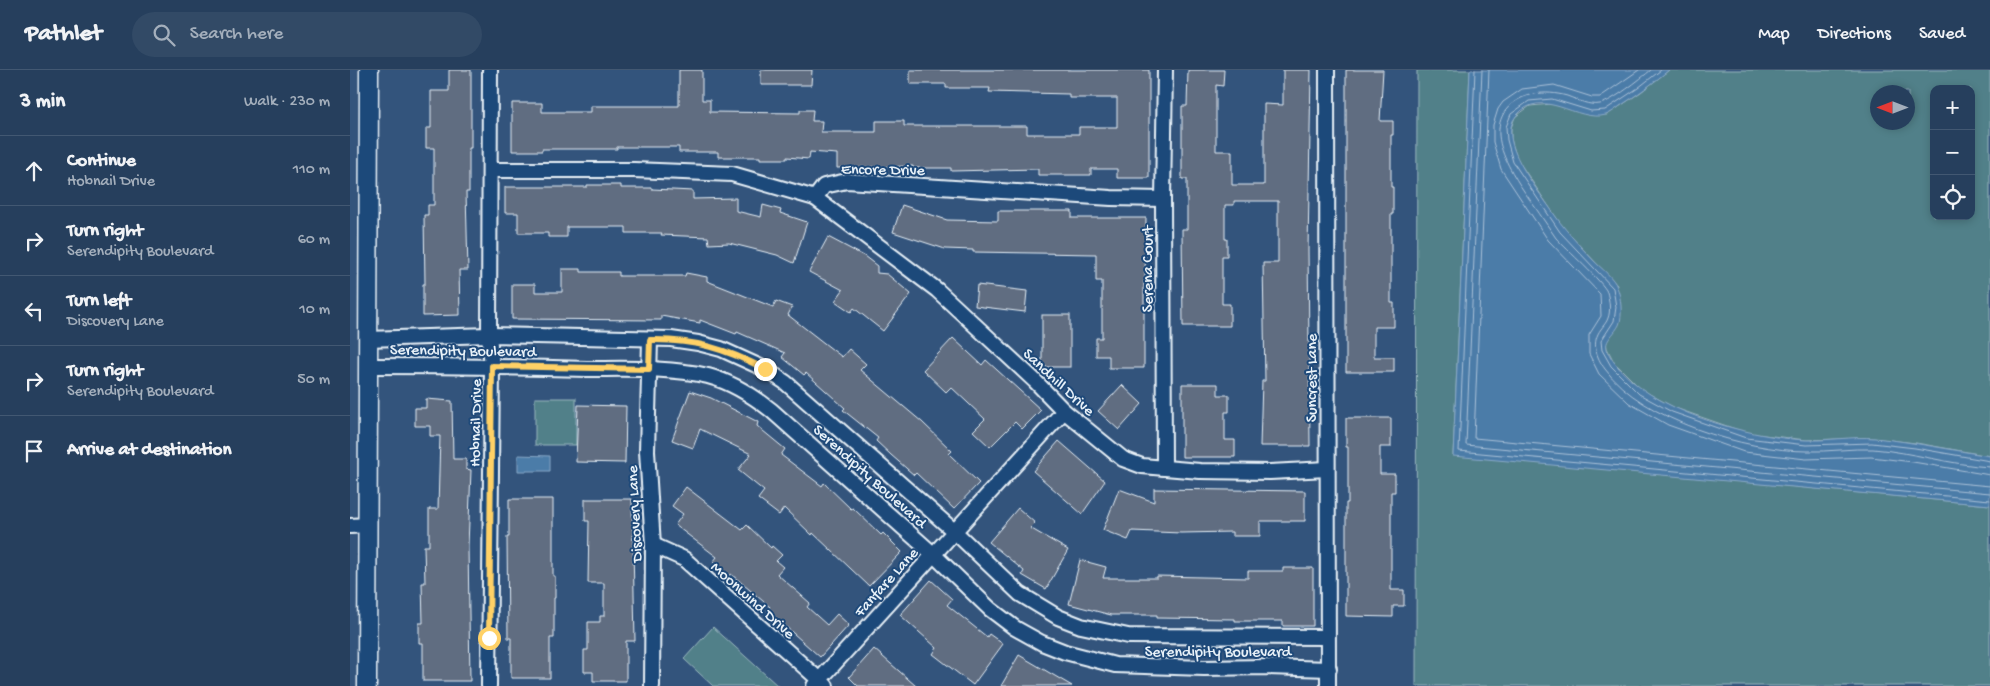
<!DOCTYPE html>
<html lang="en">
<head>
<meta charset="utf-8">
<style>
	body { margin:0; font-family:"Gochi Hand",sans-serif; background:#324a66; color:#f1f3f6 }
	.controls { position:absolute; right:15px; top:15px; display:grid; overflow:hidden; border-radius:10px; box-shadow:0 2px 8px #0003 }
	.controls button { width:45px; height:45px; display:grid; place-items:center; padding:0; border:0; border-bottom:1px solid #425872; background:#263f5d; color:#f1f3f6; font:25px sans-serif }
	.compass { position:absolute; left:1520px; top:15px; width:45px; height:45px; border-radius:50%; background:#263f5d; box-shadow:0 2px 8px #0003; rotate:270deg }
	.stop { position:absolute; width:15px; height:15px; margin:-11px; border:4px solid #ffd166; border-radius:50%; background:#fff }
	.stop.end { background:#ffd166; border-color:#fff; box-shadow:0 1px 5px #0008 }
	.list { margin:0; padding:0; list-style:none }
	h2 { display:flex; justify-content:space-between; align-items:center; height:65px; margin:0; padding:0 20px; font-size:21px }
	h2 small { font-size:16px; font-weight:400; color:#a4afbc }
	.list li { display:grid; grid-template-columns:32px 1fr auto; gap:15px; align-items:center; box-sizing:border-box; height:70px; padding:0 20px; border-top:1px solid #425872 }
	.list b { display:block; font-size:19px; white-space:nowrap }
	.list p { margin:0; font-size:16px; white-space:nowrap; color:#a4afbc }
	.list em { font-size:16px; font-style:normal; color:#a4afbc }
	.icon { flex:none; width:28px; height:28px; fill:none; stroke:currentColor; stroke-width:2; stroke-linecap:round; stroke-linejoin:round }
	.map { position:relative; flex:none; width:1640px; height:616px; overflow:hidden }
	header { display:flex; align-items:center; gap:30px; box-sizing:border-box; height:70px; padding:0 25px; background:#263f5d; border-bottom:1px solid #425872 }
	header strong { font-size:24px }
	nav { display:flex; gap:28px; margin-inline-start:auto; font-size:18px }
	.search { width:350px; height:45px; background:#324a66; display:flex; align-items:center; gap:12px; box-sizing:border-box; padding:0 18px; border-radius:28px; color:#a4afbc; font-size:19px }
	main { display:flex }
	aside { flex:1; background:#263f5d }
	.map>svg:first-child { display:block }
	.green { fill:#518089; stroke:#9cb8c0; fill-rule:evenodd }
	.water { fill:#4c7ba8; stroke:#8aaac8 }
	.lines { fill:none; stroke-linecap:round; stroke-linejoin:round }
	.shore { stroke:#aac2d8; stroke-width:1 }
	.building { fill:#616d81; stroke:#e8f1f8 }
	.minor-casing { stroke:#e8f1f8; stroke-width:18 }
	.tertiary-casing { stroke:#e8f1f8; stroke-width:21 }
	.minor { stroke:#1f4a7a; stroke-width:14 }
	.tertiary { stroke:#1f4a7a; stroke-width:18 }
	.route { stroke:#ffd166; stroke-width:6 }
	.labels { text-anchor:middle; stroke-width:4; stroke-linejoin:round; paint-order:stroke }
	.street-label { font-size:16px; fill:#e8f1f8; stroke:#1f4a7a }
</style>
</head>
<body>
<header>
<strong>Pathlet</strong>
<div class="search"><svg class="icon" aria-label="search" viewBox="0 0 24 24"><circle cx="10" cy="10" r="6"/><path d="M15 15l6 6"/></svg>Search here</div>
<nav><a>Map</a><a>Directions</a><a>Saved</a></nav>
</header>
<main>
<aside>
<h2>3 min<small>Walk · 230 m</small></h2>
<ul class="list">
<li><svg class="icon" aria-label="ahead" viewBox="0 0 24 24"><path d="M12 20V5M6 11l6-6 6 6"/></svg><div><b>Continue</b><p>Hobnail Drive</p></div><em>110 m</em></li>
<li><svg class="icon" aria-label="right" viewBox="0 0 24 24"><path d="M7 20v-9h11M14 6l5 5-5 5"/></svg><div><b>Turn right</b><p>Serendipity Boulevard</p></div><em>60 m</em></li>
<li><svg class="icon" aria-label="left" viewBox="0 0 24 24"><path d="M17 20v-9H6M10 6l-5 5 5 5"/></svg><div><b>Turn left</b><p>Discovery Lane</p></div><em>10 m</em></li>
<li><svg class="icon" aria-label="right" viewBox="0 0 24 24"><path d="M7 20v-9h11M14 6l5 5-5 5"/></svg><div><b>Turn right</b><p>Serendipity Boulevard</p></div><em>50 m</em></li>
<li><svg class="icon" aria-label="arrive" viewBox="0 0 24 24"><path d="M6 21V4h12l-3 4 3 4H6"/></svg><div><b>Arrive at destination</b></div></li>
</ul>
</aside>
<div class="map">
<svg width="1640" height="616" viewBox="0 0 1640 616">
	<rect width="100%" height="100%" fill="#33547c"/>
	<filter id="ink" filterUnits="userSpaceOnUse"><feTurbulence type="fractalNoise" baseFrequency=".02" numOctaves="2"/><feDisplacementMap in="SourceGraphic" scale="10" xChannelSelector="R" yChannelSelector="G"/><feConvolveMatrix kernelMatrix="1 2 1 2 8 2 1 2 1" color-interpolation-filters="sRGB"/></filter>
	<g filter="url(#ink)">
		<g class="green">
			<path d="M1067,0H1120L1103,385L1640,435V616H1066Z"/>
			<path d="M1319,0H1640V386L1566,373L1522,368L1456,370L1397,363L1325,338L1292,320L1264,292L1257,278L1256,271L1260,265L1267,215L1214,159L1167,89L1161,69V58L1165,47L1180,36L1202,34L1257,45L1291,22ZM1584,19H1621V146H1584ZM1528,22H1558V52H1528Z"/>
			<rect x="185" y="328" width="41" height="47"/>
			<path d="M363,557L428,616H363L334,589Z"/>
		</g>
		<g class="water">
			<path d="M1120,0H1319C1303,13 1287,25 1270,36C1266,39 1261,43 1256,45C1227,53 1192,15 1166,46C1146,70 1187,119 1200,138C1213,158 1228,174 1244,191C1251,198 1264,208 1267,217C1271,226 1273,246 1269,255C1260,271 1249,271 1264,292C1299,341 1398,367 1455,370C1478,371 1502,366 1525,368C1563,372 1602,380 1640,386V435L1103,386Z"/>
			<path d="M168,385L200,386V401H168Z"/>
		</g>
		<g class="lines">
			<g class="shore">
				<path d="M1125,0L1109,381L1640,430"/>
				<path d="M1132,0L1116,375L1640,423"/>
				<path d="M1139,0L1124,368L1640,416"/>
				<path d="M1289,0L1250,27H1242L1204,15L1172,19L1153,32L1148,39L1143,55V72L1151,99L1198,170L1250,224L1251,246L1239,265V284L1249,304L1279,333L1318,355L1394,382L1456,389L1521,387L1563,392L1640,405"/>
				<path d="M1301,0C1290,9 1263,31 1250,34C1239,36 1228,30 1217,26C1196,20 1170,22 1156,40C1132,71 1175,121 1191,146C1196,153 1201,161 1206,168C1216,179 1253,212 1257,222C1259,229 1261,241 1258,248C1257,252 1253,256 1251,259C1241,272 1246,287 1255,299C1292,350 1396,381 1457,381C1479,382 1501,378 1523,379C1562,382 1601,395 1640,397"/>
				<path d="M1311,0L1288,18L1255,40L1241,41L1202,29L1179,31L1161,44L1156,57L1157,70L1163,92L1210,162L1263,218L1266,237L1264,251L1251,271L1252,280L1261,296L1289,324L1322,342L1396,368L1456,375L1522,373L1565,378L1640,391"/>
			</g>
		</g>
		<g class="building">
			<path d="M99,0H121V78H119V122H116L118,200H109L110,245L73,246V214H75L74,145H78V135H84V78H76V58H81V21H99Z"/>
			<path d="M329,0H352V30H360V42L450,43V40H463L462,51H472L471,62H526V51H554V56H677V64H729V57H767V28H719V24L639,22L640,18H596V14H560V0H799V108H767V99H741V105H688V99L601,101V98H563V96L487,98V84L460,82L459,89L437,87V89H410V87H368V82H329V77H267V79H192V81H162V33H192V42H241V36H329Z"/>
			<path d="M411,0H462L461,15H411Z"/>
			<path d="M838,0H874L873,16L866,15V81H882V115H914V34L933,35V0H961L958,180L960,376H910L912,311H915L913,193H928V131H884V135H875V169H877V186H872V234H880V256H833L832,159H837V109H832V36H837Z"/>
			<path d="M996,0H1033L1030,51H1043V65H1041V117H1043V144H1041V233H1044V257H1024V287H1044V302H996Z"/>
			<path d="M237,115H271V118H302V119L343,121V129L386,128V141L411,147L413,135L431,140L430,143L457,152L444,193L427,185L379,173L359,174L358,167L311,165L312,163H276V157H217V167H198V163H168V143H155V117H237Z"/>
			<path d="M552,135L597,150L648,151V141H722V148H796L795,211H794V298H759V286H746V268H752V211H746V184L623,182V180L595,179L543,162Z"/>
			<path d="M478,167L514,186L527,196V203L537,204L561,224L533,261L504,238L501,242L485,231L493,220L459,202Z"/>
			<path d="M212,199H231V202H269V206H335L336,203L357,207V211L423,237L426,231L442,237L438,245L492,287L499,279L516,294L510,300L572,352L602,381L599,384L629,413L604,439L566,403L564,405L541,385L526,371L528,368L493,340L495,338L456,303L454,305L432,287L435,283L387,262L386,264L350,250V253L311,246V250L162,249V214H185V222H212Z"/>
			<path d="M627,215L677,221L675,242L625,236Z"/>
			<rect x="692" y="245" width="28" height="52"/>
			<path d="M603,268L632,295L636,290L691,340L672,359L665,352L640,377L623,361L635,349L601,317L596,322L573,300Z"/>
			<path d="M832,314H868V325H879V342H875V370H885V387H832Z"/>
			<path d="M772,315L792,334L769,360L748,341Z"/>
			<path d="M340,321L361,328L408,352L407,356L435,379L431,385L472,416L474,413L501,439L503,438L531,465L533,463L552,482L519,516L463,463L462,465L434,438L429,445L408,429L414,421L388,400L401,384L350,359L343,378L322,370Z"/>
			<path d="M76,329L102,331L103,389H116V399L121,400L118,476L120,611H73V573H69V553H73L72,513H75L74,476H79V439H88L90,366H80V356H65V338H76Z"/>
			<path d="M228,335L276,336L275,393L226,392Z"/>
			<path d="M996,348H1041V377H1030V404H1045V422H1041V520H1054V536H1043V547L996,546V433H998V377H996Z"/>
			<path d="M709,371L755,411L732,444L683,401Z"/>
			<path d="M336,417L392,460L397,455L421,478L422,476L432,485L426,491L433,497L427,504L460,533L457,537L477,555L487,544L499,555L470,587L417,540L420,537L381,504L378,506L363,492L367,487L325,455L333,444L322,436Z"/>
			<path d="M769,419L804,432V419L955,421V451H910V466H882V462L831,463L782,461L778,470L753,460Z"/>
			<path d="M159,429H203V506H205V528H204V568H200V608H161V568H158L157,467H159Z"/>
			<path d="M235,429H282L285,571H276V611H243V602H234V580H238V552H250V546H254V513H238L239,451H235Z"/>
			<path d="M668,438L685,453L680,458L718,480L696,519L672,505L674,501L639,472Z"/>
			<path d="M730,490L756,497L753,508H807V506L898,508V501H933V498H963V556H933V551H885V549L807,548V545H761L719,534Z"/>
			<path d="M581,510L602,529L597,535L637,567L639,564L653,574L623,615L583,584L587,578L550,545Z"/>
			<path d="M524,579L566,616H508L499,607Z"/>
			<path d="M669,585L722,616H651Z"/>
		</g>
		<g class="lines">
			<g class="minor-casing">
				<g id="minor">
					<path d="M977,0L978,616"/>
					<path d="M141,100H284L382,104L465,128L474,116L497,111L761,128L813,129"/>
					<path d="M465,128L587,220L685,311L714,341L773,389L792,396L850,401L920,402L977,399"/>
					<path d="M17,269L139,265L321,269L348,273L371,279L415,299L435,312L604,461L670,524L708,547L731,556L778,566L977,567"/>
					<path d="M300,270L297,381L303,475L302,616"/>
					<path d="M17,296C91,296 164,297 237,299C277,299 319,297 358,306C381,312 402,325 421,340L583,484L640,539L665,558L692,573L715,582L765,595L854,598L918,597L979,599"/>
					<path d="M814,398L813,129L815,0"/>
					<path d="M0,456L17,455"/>
					<path d="M303,475L334,489L476,616"/>
					<path d="M139,616L142,296L139,265L140,0"/>
					<path d="M464,616L714,341"/>
				</g>
			</g>
			<g class="tertiary-casing">
				<path id="tertiary" d="M17,616L19,0"/>
			</g>
			<use href="#minor" class="minor"/>
			<use href="#tertiary" class="tertiary"/>
		</g>
	</g>
	<g class="lines" filter="url(#ink)">
		<path class="route" d="M139,568L142,296L299,299L300,270C344,269 376,279 415,299"/>
	</g>
	<g class="labels">
		<g class="street-label">
			<text transform="translate(533 98) rotate(1)" y="6">Encore Drive</text>
			<text transform="translate(796 199) rotate(-90)" y="6">Serena Court</text>
			<text transform="translate(113 279) rotate(1)" y="6">Serendipity Boulevard</text>
			<text transform="translate(960 308) rotate(-90)" y="6">Suncrest Lane</text>
			<text transform="translate(710 311) rotate(43)" y="6">Sandhill Drive</text>
			<text transform="translate(124 353) rotate(-89)" y="6">Hobnail Drive</text>
			<text transform="translate(521 405) rotate(42)" y="6">Serendipity Boulevard</text>
			<text transform="translate(283 444) rotate(-93)" y="6">Discovery Lane</text>
			<text transform="translate(535 511) rotate(-48)" y="6">Fanfare Lane</text>
			<text transform="translate(404 529) rotate(42)" y="6">Moonwind Drive</text>
			<text x="868" y="586">Serendipity Boulevard</text>
		</g>
	</g>
</svg>
<div class="controls">
<button>+</button>
<button>−</button>
<button><svg class="icon" aria-label="locate" viewBox="0 0 24 24"><circle cx="12" cy="12" r="6"/><path d="M12 2v4M12 18v4M2 12h4M18 12h4"/></svg></button>
</div>
<svg class="compass" viewBox="-18 -18 36 36"><path d="M0-13l5 13h-10z" fill="#e53935"/><path d="M0 13l5-13h-10z" fill="#a4afbc"/></svg>
<div class="stop" style="left:139px;top:568px"></div>
<div class="stop end" style="left:415px;top:299px"></div>
</div>
</main>
</body>
</html>
